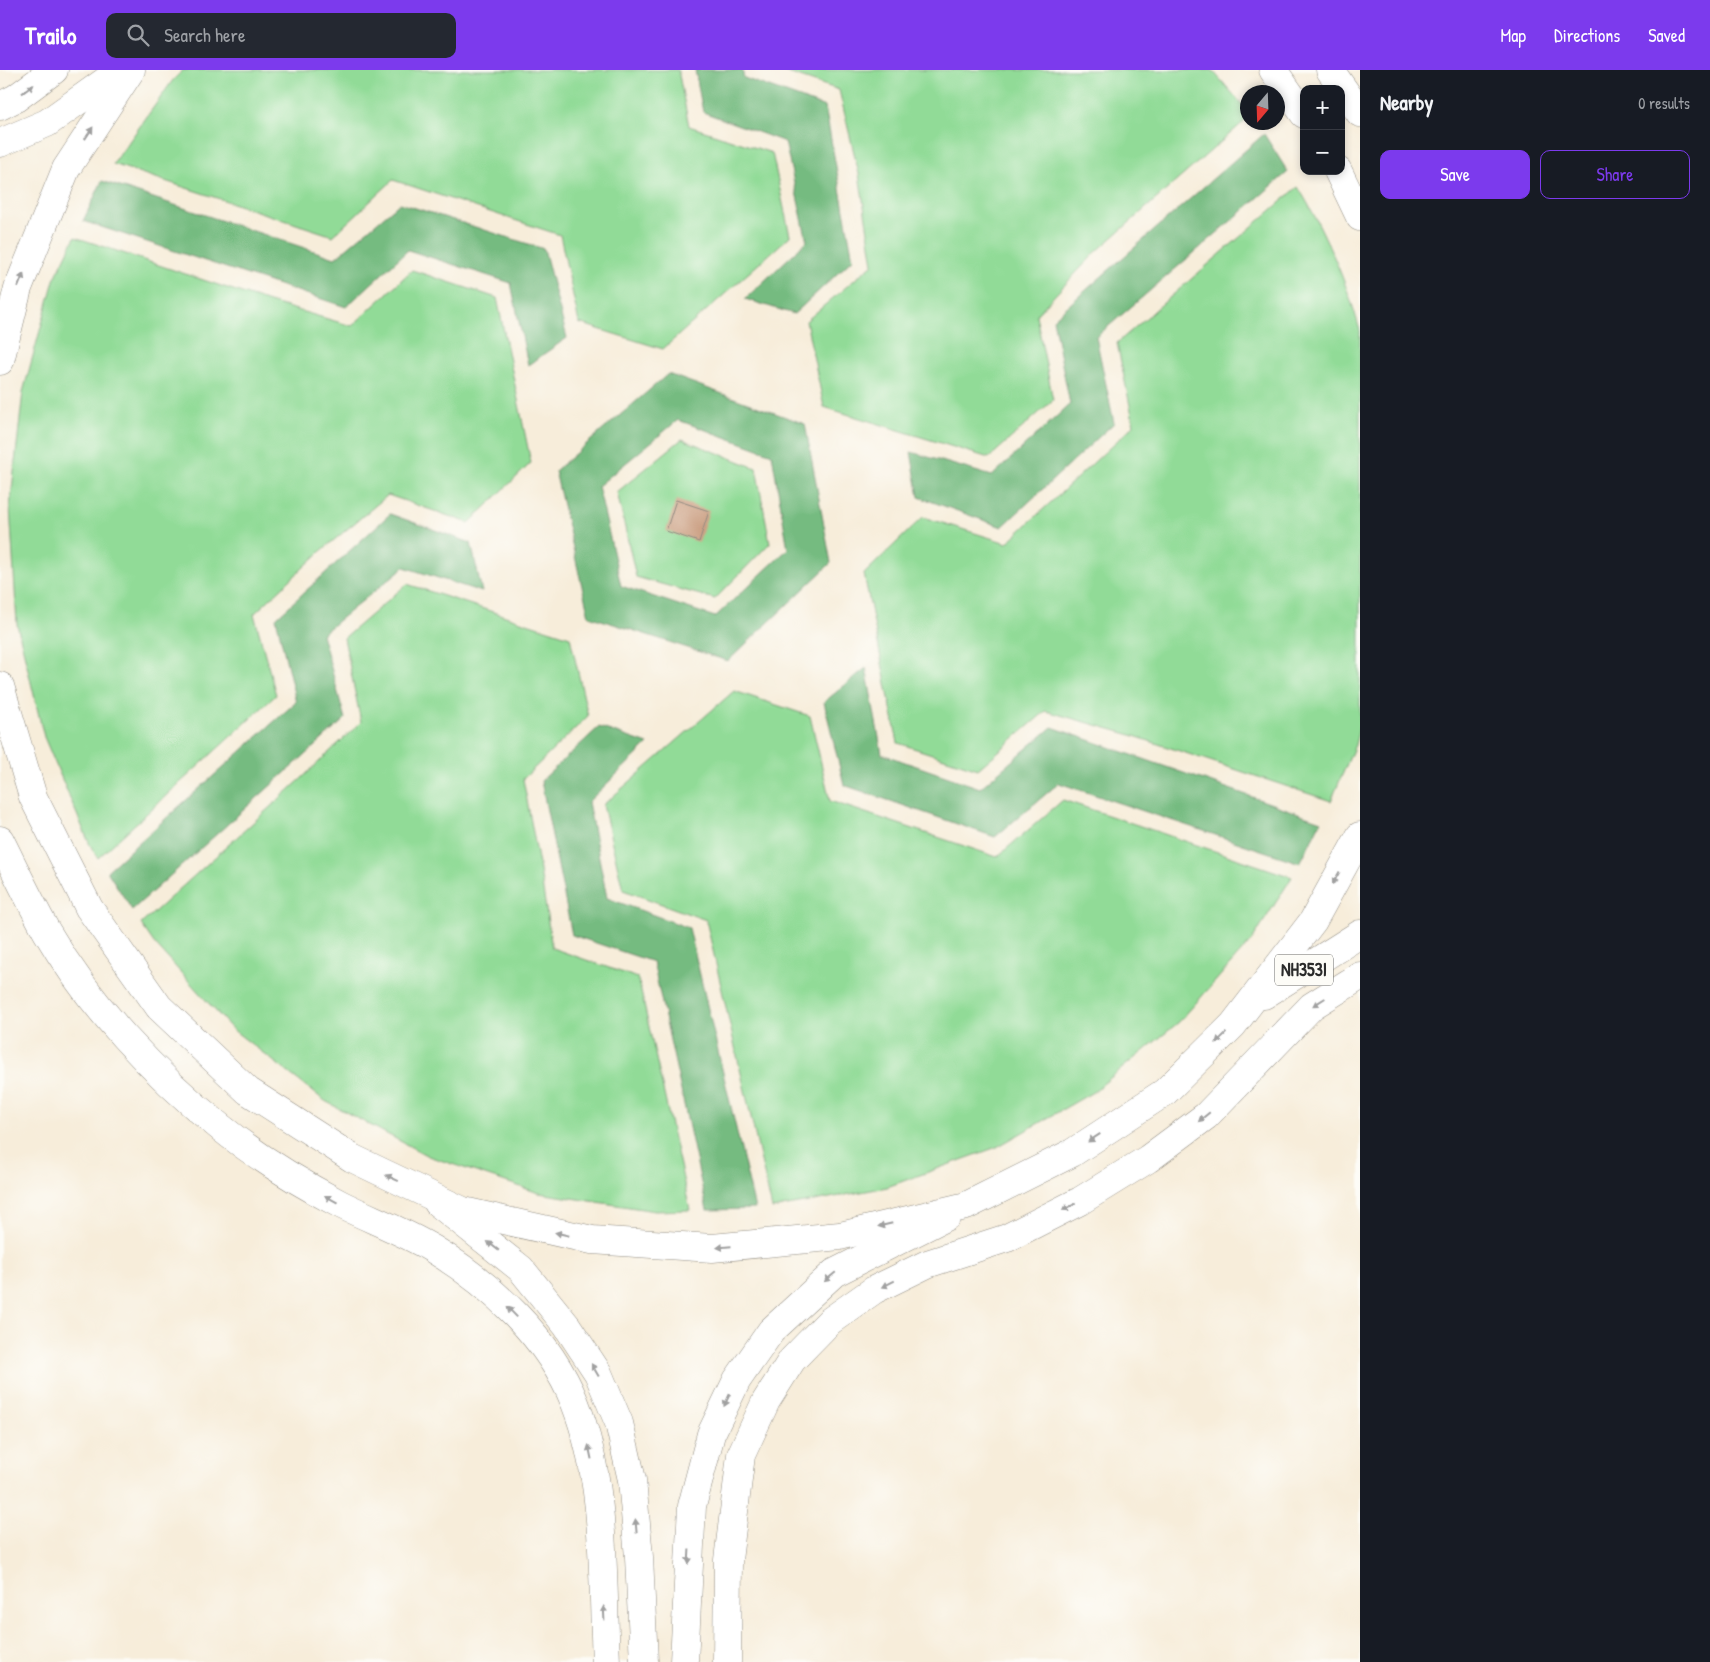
<!DOCTYPE html>
<html lang="en">
<head>
<meta charset="utf-8">
<style>
	body { margin:0; font-family:"Patrick Hand",sans-serif; background:#242831; color:#f1f3f6 }
	.controls { position:absolute; right:15px; top:15px; display:grid; overflow:hidden; border-radius:10px; box-shadow:0 2px 8px #0003 }
	.controls button { width:45px; height:45px; display:grid; place-items:center; padding:0; border:0; border-bottom:1px solid #363941; background:#171b24; color:#f1f3f6; font:25px sans-serif }
	.compass { position:absolute; left:1240px; top:15px; width:45px; height:45px; border-radius:50%; background:#171b24; box-shadow:0 2px 8px #0003; rotate:199deg }
	.list { margin:0; padding:0; list-style:none }
	h2 { display:flex; justify-content:space-between; align-items:center; height:65px; margin:0; padding:0 20px; font-size:21px }
	h2 small { font-size:16px; font-weight:400; color:#9ea1a6 }
	.actions { display:flex; gap:10px; padding:15px 20px }
	.actions a { flex:1; padding:11px 0; border:1px solid #7c3aed; border-radius:10px; text-align:center; font-size:18px; color:#7c3aed }
	.actions .main { background:#7c3aed; color:#fff }
	.icon { flex:none; width:28px; height:28px; fill:none; stroke:currentColor; stroke-width:2; stroke-linecap:round; stroke-linejoin:round }
	.map { position:relative; flex:none; width:1360px; height:1592px; overflow:hidden }
	header { display:flex; align-items:center; gap:30px; box-sizing:border-box; height:70px; padding:0 25px; background:#7c3aed; color:#fff }
	header strong { font-size:24px }
	nav { display:flex; gap:28px; margin-inline-start:auto; font-size:18px }
	.search { width:350px; height:45px; background:#242831; display:flex; align-items:center; gap:12px; box-sizing:border-box; padding:0 18px; border-radius:10px; color:#9ea1a6; font-size:19px }
	main { display:flex }
	aside { flex:1; background:#171b24 }
	.map>svg:first-child { display:block }
	.green { fill:#91db97; stroke:#5e8361 }
	.forest { fill:#74bb80; stroke:#507356; fill-rule:evenodd }
	.building { fill:#cca185 }
	.lines { fill:none; stroke-linecap:round; stroke-linejoin:round }
	.minor-casing { stroke:#918c82; stroke-width:29 }
	.highway-casing { stroke:#918c82; stroke-width:29 }
	.minor { stroke:#fff; stroke-width:28 }
	.highway { stroke:#fff; stroke-width:28 }
	.oneway { fill:#a0a0a0 }
	.labels { text-anchor:middle; stroke-width:5; stroke-linejoin:round; paint-order:stroke }
	.shield { fill:#fdfcf7; stroke:#6a6a68; stroke-width:1 }
	.shield-label { font-size:18px; font-weight:bold; fill:#2b2b2b }
</style>
</head>
<body>
<header>
<strong>Trailo</strong>
<div class="search"><svg class="icon" aria-label="search" viewBox="0 0 24 24"><circle cx="10" cy="10" r="6"/><path d="M15 15l6 6"/></svg>Search here</div>
<nav><a>Map</a><a>Directions</a><a>Saved</a></nav>
</header>
<main>
<div class="map">
<svg width="1360" height="1592" viewBox="0 0 1360 1592">
	<rect width="100%" height="100%" fill="#fdfcf7"/>
	<filter id="ink" filterUnits="userSpaceOnUse"><feTurbulence type="fractalNoise" baseFrequency=".02" numOctaves="2"/><feDisplacementMap in="SourceGraphic" scale="10" xChannelSelector="R" yChannelSelector="G"/><feConvolveMatrix kernelMatrix="1 2 1 2 8 2 1 2 1" color-interpolation-filters="sRGB"/></filter>
	<filter id="wash" filterUnits="userSpaceOnUse"><feTurbulence type="fractalNoise" baseFrequency=".0096" numOctaves="4" result="noise"/><feDisplacementMap in="SourceGraphic" scale="20" xChannelSelector="R" yChannelSelector="G"/><feGaussianBlur stdDeviation="1.12" result="paint"/><feColorMatrix in="noise" values="0 0 0 0 0 0 0 0 0 0 0 0 0 0 0 0 0 1.4 0 .05"/><feComposite in="paint" operator="in"/></filter>
	<g filter="url(#wash)">
		<rect width="100%" height="100%" fill="#f7edda"/>
		<g class="green">
			<path d="M183,0H678L689,56L772,83L790,166L663,279L579,253L560,165L393,110L333,166L113,94L173,10Z"/>
			<path d="M779,0H1212L1247,40V49L1096,182L1036,245L1053,330L989,388L824,337L806,251L873,194L859,104L839,20Z"/>
			<path d="M1298,117C1322,155 1349,217 1360,261V654L1355,675L1331,731L1128,664L1046,641L978,699L898,673L864,504L923,447L1007,473L1134,355L1117,273Z"/>
			<path d="M75,167L269,232L352,256L412,200L497,228L531,393L469,453L388,425L321,481L254,544L276,625L98,788L90,775L44,667L17,554L10,437L23,322L54,210Z"/>
			<path d="M682,369L756,398L770,473L715,529L636,507L617,422Z"/>
			<path d="M407,514L570,567L588,646L523,709L539,794L552,878L638,908L690,1140L655,1141L539,1123L428,1086L325,1031L232,959L154,873L141,854L300,710L361,652L344,568Z"/>
			<path d="M734,621L810,646L830,731L997,787L1063,730L1292,807L1252,870L1179,952L1093,1022L997,1077L887,1117L772,1139L706,850L623,820L603,735Z"/>
		</g>
		<g class="forest">
			<path d="M695,0H742L744,8L825,37L853,189L794,244L745,229L807,171L785,72L703,42Z"/>
			<path d="M1264,64L1288,102L1096,267L1114,353L1002,457L919,427L911,382L992,406L1070,334L1053,249Z"/>
			<path d="M102,111L335,188L400,133L544,179L567,268L528,295L511,213L408,180L346,237L83,151Z"/>
			<path d="M668,304L805,354L831,493L728,591L589,546L555,401ZM678,350L772,384L788,479L715,547L621,516L598,416Z"/>
			<path d="M390,444L471,473L482,522L404,497L322,564L345,649L132,840L107,801L296,632L276,548Z"/>
			<path d="M866,598L882,684L980,718L1052,657L1321,751L1300,793L1059,713L995,767L844,715L824,632Z"/>
			<path d="M599,657L648,674L588,732L607,828L689,858L755,1139L707,1140L653,892L572,865L541,711Z"/>
		</g>
		<g id="blocks">
			<path class="building" d="M676,430L709,441L699,472L666,461Z"/>
		</g>
	</g>
	<g filter="url(#ink)">
		<use href="#blocks" fill-opacity="0" stroke="#918c82" stroke-width="1"/>
		<g class="lines">
			<g class="minor-casing">
				<g id="minor">
					<path d="M438,1133L521,1199L567,1256L598,1303L619,1353L632,1410L639,1487L644,1592"/>
					<path d="M684,1592L692,1436L711,1364L737,1310L771,1261L834,1203L947,1146"/>
				</g>
			</g>
			<g class="highway-casing">
				<g id="highway">
					<path d="M1273,0L1304,44"/>
					<path d="M1330,0L1360,43"/>
					<path d="M0,36L16,28L54,0"/>
					<path d="M0,73L47,53L121,0"/>
					<path d="M1338,101L1360,147"/>
					<path d="M0,291L18,218L66,99L131,0"/>
					<path d="M0,616L33,727L89,838L159,937L248,1021L352,1088L463,1141L592,1170L712,1178L840,1166L966,1136L1072,1083L1165,1022L1233,955L1313,851L1360,766"/>
					<path d="M0,770C15,800 30,832 47,862C90,936 154,1004 220,1057C257,1087 298,1112 340,1134C370,1149 403,1161 433,1179C492,1215 549,1268 575,1333C607,1414 602,1507 606,1592"/>
					<path d="M1264,925L1360,864"/>
					<path d="M727,1592L728,1490L741,1385L766,1331L792,1290L830,1251L874,1220L927,1194L1007,1168L1080,1131L1148,1089L1206,1046L1312,936L1360,906"/>
				</g>
			</g>
			<use href="#minor" class="minor"/>
			<use href="#highway" class="highway"/>
		</g>
		<defs><path id="oneway-solid" d="M-6-.8H1V-3.2L6.5 0L1 3.2V.8H-6Z" transform="scale(1.25)"/></defs>
		<g class="oneway">
			<use href="#oneway-solid" transform="translate(28 19) rotate(-36)"/>
			<use href="#oneway-solid" transform="translate(89 63) rotate(-57)"/>
			<use href="#oneway-solid" transform="translate(21 210) rotate(-68)"/>
			<use href="#oneway-solid" transform="translate(1336 808) rotate(119)"/>
			<use href="#oneway-solid" transform="translate(1319 932) rotate(148)"/>
			<use href="#oneway-solid" transform="translate(1221 968) rotate(136)"/>
			<use href="#oneway-solid" transform="translate(1204 1047) rotate(140)"/>
			<use href="#oneway-solid" transform="translate(1094 1068) rotate(147)"/>
			<use href="#oneway-solid" transform="translate(392 1108) rotate(-155)"/>
			<use href="#oneway-solid" transform="translate(331 1129) rotate(-151)"/>
			<use href="#oneway-solid" transform="translate(1069 1137) rotate(153)"/>
			<use href="#oneway-solid" transform="translate(885 1155) rotate(167)"/>
			<use href="#oneway-solid" transform="translate(562 1164) rotate(-167)"/>
			<use href="#oneway-solid" transform="translate(493 1176) rotate(-142)"/>
			<use href="#oneway-solid" transform="translate(724 1177) rotate(175)"/>
			<use href="#oneway-solid" transform="translate(830 1207) rotate(140)"/>
			<use href="#oneway-solid" transform="translate(888 1214) rotate(154)"/>
			<use href="#oneway-solid" transform="translate(512 1242) rotate(-134)"/>
			<use href="#oneway-solid" transform="translate(595 1300) rotate(-120)"/>
			<use href="#oneway-solid" transform="translate(727 1330) rotate(115)"/>
			<use href="#oneway-solid" transform="translate(590 1382) rotate(-102)"/>
			<use href="#oneway-solid" transform="translate(636 1456) rotate(-95)"/>
			<use href="#oneway-solid" transform="translate(689 1487) rotate(93)"/>
			<use href="#oneway-solid" transform="translate(604 1543) rotate(-93)"/>
		</g>
	</g>
	<g class="labels">
		<rect class="shield" x="1275" y="884.5" width="58" height="31" rx="4"/>
		<g class="shield-label">
			<text x="1304" y="906">NH353I</text>
		</g>
	</g>
</svg>
<div class="controls">
<button>+</button>
<button>−</button>
</div>
<svg class="compass" viewBox="-18 -18 36 36"><path d="M0-13l5 13h-10z" fill="#e53935"/><path d="M0 13l5-13h-10z" fill="#9ea1a6"/></svg>
</div>
<aside>
<h2>Nearby<small>0 results</small></h2>
<ul class="list">
</ul>
<div class="actions"><a class="main">Save</a><a>Share</a></div>
</aside>
</main>
</body>
</html>
